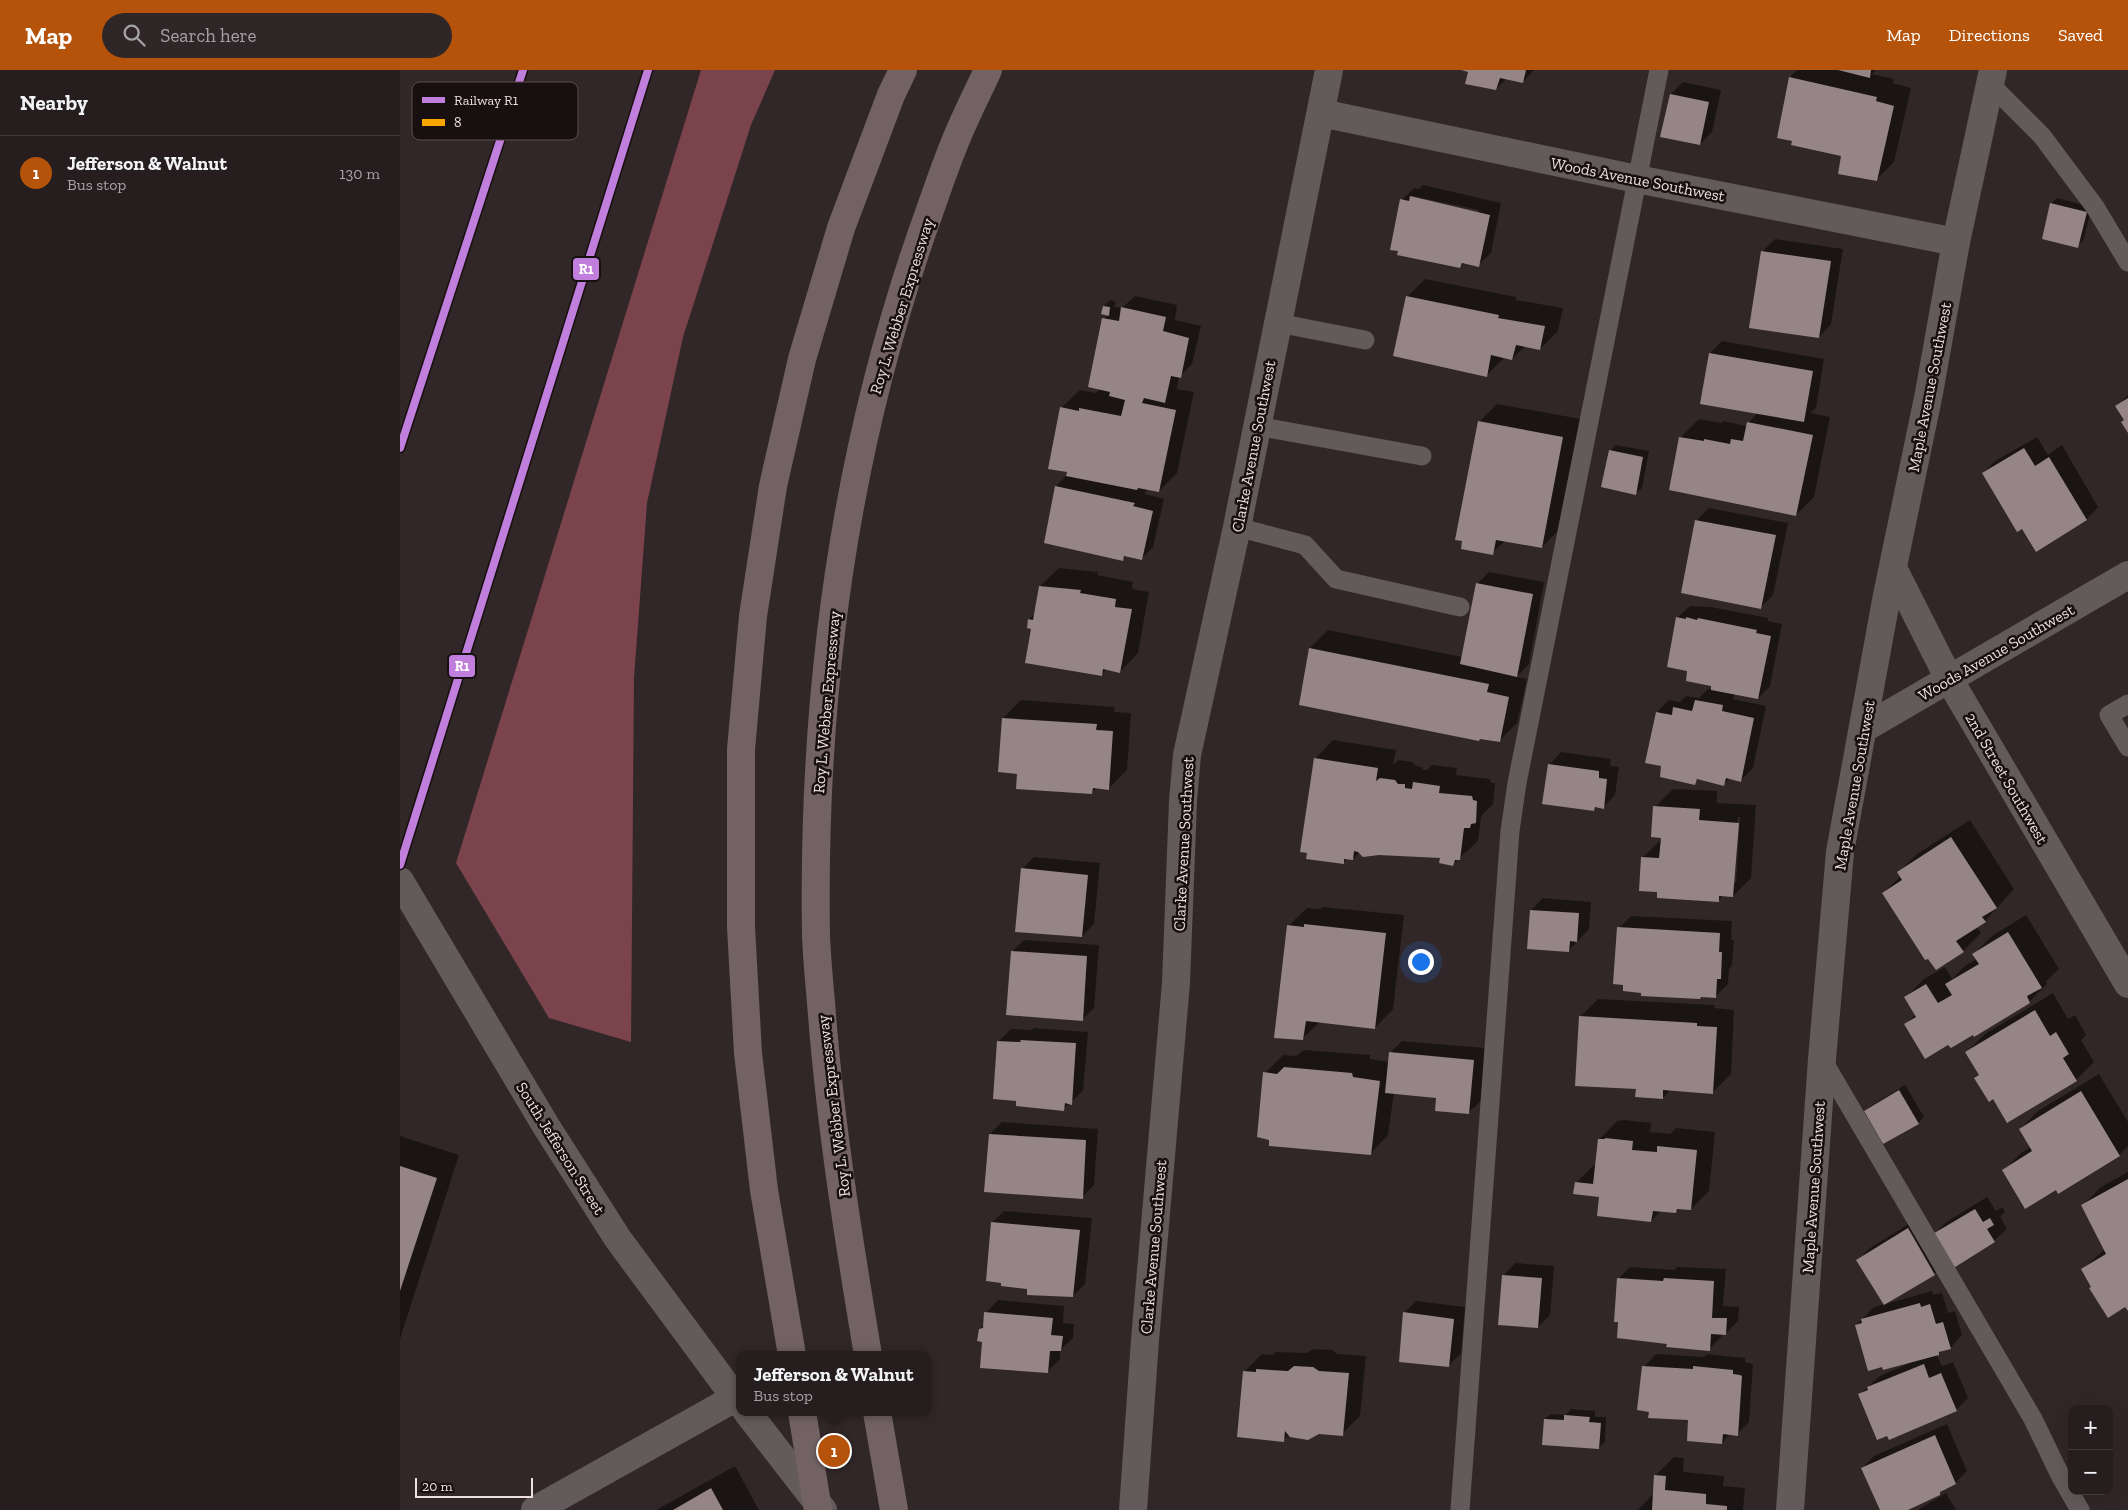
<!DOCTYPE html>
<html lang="en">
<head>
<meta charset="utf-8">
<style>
	body { margin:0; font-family:"Zilla Slab",serif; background:#2e2627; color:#f1f3f6 }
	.controls { position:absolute; right:15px; bottom:15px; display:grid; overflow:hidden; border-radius:10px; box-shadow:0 5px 20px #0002 }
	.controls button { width:45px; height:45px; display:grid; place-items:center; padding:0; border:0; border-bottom:1px solid #423b3c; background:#261d1e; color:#f1f3f6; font:25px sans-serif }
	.scale { position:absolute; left:15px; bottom:12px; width:118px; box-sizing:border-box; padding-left:5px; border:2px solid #eddee0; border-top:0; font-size:14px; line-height:18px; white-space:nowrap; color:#eddee0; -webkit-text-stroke:4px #180f10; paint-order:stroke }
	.you { position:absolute; left:1020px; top:891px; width:18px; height:18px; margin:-12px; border:4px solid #fff; border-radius:50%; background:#1a73e8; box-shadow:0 0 0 8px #1a73e833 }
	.badge { display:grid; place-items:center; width:32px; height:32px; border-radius:50%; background:#b45309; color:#fff; font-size:16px; font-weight:700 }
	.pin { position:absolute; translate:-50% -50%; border:2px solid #fff; box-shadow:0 1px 5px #0006 }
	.popup { position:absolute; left:336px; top:1281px; width:195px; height:65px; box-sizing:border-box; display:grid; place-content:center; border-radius:10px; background:#261d1e; filter:drop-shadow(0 1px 4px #0005); font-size:16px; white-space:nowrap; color:#a4a2a4 }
	.popup b { font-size:19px; color:#f1f3f6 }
	.popup::after { content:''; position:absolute; left:50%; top:100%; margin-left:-10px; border:10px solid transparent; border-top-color:#261d1e }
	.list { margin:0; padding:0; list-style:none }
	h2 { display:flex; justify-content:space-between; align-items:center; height:65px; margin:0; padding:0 20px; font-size:21px }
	h2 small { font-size:16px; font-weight:400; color:#a4a2a4 }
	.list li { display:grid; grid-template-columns:32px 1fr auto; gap:15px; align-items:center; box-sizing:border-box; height:75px; padding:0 20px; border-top:1px solid #423b3c }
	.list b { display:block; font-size:19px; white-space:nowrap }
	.list p { margin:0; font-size:16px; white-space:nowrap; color:#a4a2a4 }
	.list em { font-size:16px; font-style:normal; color:#a4a2a4 }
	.icon { flex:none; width:28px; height:28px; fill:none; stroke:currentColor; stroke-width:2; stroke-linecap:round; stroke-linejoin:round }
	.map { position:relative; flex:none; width:1728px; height:1440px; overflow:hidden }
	header { display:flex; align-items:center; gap:30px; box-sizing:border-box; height:70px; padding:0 25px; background:#b45309; color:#fff }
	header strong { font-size:24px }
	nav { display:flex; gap:28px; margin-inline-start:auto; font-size:18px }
	.search { width:350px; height:45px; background:#2e2627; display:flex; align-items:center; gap:12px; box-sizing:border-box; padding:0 18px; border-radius:28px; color:#a4a2a4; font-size:19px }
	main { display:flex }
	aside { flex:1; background:#261d1e }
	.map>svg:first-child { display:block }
	.forest { fill:#7b434c }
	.shadow { fill:#0007; fill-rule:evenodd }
	.building { fill:#968587 }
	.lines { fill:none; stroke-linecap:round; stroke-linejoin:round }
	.lane { stroke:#625a5b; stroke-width:19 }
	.street { stroke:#625a5b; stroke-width:28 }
	.secondary { stroke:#625a5b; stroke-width:28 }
	.highway { stroke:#726264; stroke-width:28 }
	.rail-1-casing { stroke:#180f10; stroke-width:11 }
	.rail-1 { stroke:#c07fdc; stroke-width:8 }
	.labels { text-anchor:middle; stroke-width:5; stroke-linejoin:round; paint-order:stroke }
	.street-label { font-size:16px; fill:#eddee0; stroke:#180f10 }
	.key { fill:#180f10; stroke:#584d4e; stroke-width:1 }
	.key-label { font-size:14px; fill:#eddee0 }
	.line-badge { stroke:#180f10; stroke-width:2 }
	.badge-label { font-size:14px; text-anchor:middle; font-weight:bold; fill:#fff }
</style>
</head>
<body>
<header>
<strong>Map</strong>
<div class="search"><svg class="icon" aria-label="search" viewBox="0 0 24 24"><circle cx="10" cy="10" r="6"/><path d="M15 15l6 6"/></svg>Search here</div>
<nav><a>Map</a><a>Directions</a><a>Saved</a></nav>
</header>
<main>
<aside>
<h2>Nearby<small></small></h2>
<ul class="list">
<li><span class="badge">1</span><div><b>Jefferson &amp; Walnut</b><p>Bus stop</p></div><em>130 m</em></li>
</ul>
</aside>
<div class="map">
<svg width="1728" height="1440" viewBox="0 0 1728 1440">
	<rect width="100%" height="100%" fill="#322728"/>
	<path class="forest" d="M301,0H375L351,55L283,267L247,433L234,608L231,972L149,948L56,793Z"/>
	<g class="shadow">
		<path d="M1063,0H1134L1123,12L1107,8L1096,19L1070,1Z"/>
		<path d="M1397,0H1476L1472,4L1494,9L1493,13L1511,18L1494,92L1476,110L1443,85L1378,67L1390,7Z"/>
		<path d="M1283,12L1321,20L1312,62L1300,74L1271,24Z"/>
		<path d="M1023,115L1101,133L1091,183L1078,195L1065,193L1060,197L1002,130L1014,118L1019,119ZM1012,126L1079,140V143L1010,128Z"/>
		<path d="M1657,128L1692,137L1683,171L1677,176L1651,134Z"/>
		<path d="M1375,169L1443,179L1431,254L1419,267L1363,181Z"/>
		<path d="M1025,209L1116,227V230L1163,238L1158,261L1140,279L1125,276L1112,289L1105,287L1087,305L1007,227Z"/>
		<path d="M735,226L777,235L775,250L801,256L792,294L779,307L777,319L794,322L777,403L759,421L747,418L745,424L764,429L753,477L741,489L727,485L722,490L645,472L656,416L667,405L661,338L680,320L696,323L700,319L704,249L708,245L704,236L710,230L716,232L714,237L722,238Z"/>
		<path d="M1322,271L1424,289L1416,338L1410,343L1430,347L1414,427L1396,445L1281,367L1299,349L1321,353L1323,351L1346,356L1358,342L1310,283Z"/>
		<path d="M1728,325V360L1725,350L1717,336Z"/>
		<path d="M1097,334L1181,349L1160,459L1142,477L1105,471L1092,483L1079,352Z"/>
		<path d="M1637,367L1648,385L1662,375L1698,437L1686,450L1583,403L1595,391Z"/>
		<path d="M1216,375L1249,381L1242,418L1236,423L1210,381Z"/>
		<path d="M1309,438L1388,453L1373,525L1361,537L1283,522L1297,450Z"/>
		<path d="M659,498L698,502L697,505L733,512L732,519L749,522L738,583L720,602L707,599L701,605L633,558L629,549L636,543L640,516Z"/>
		<path d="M1089,502L1144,512L1129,594L1116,607L1127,609L1117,653L1099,671L910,578L928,560L1062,587L1077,514Z"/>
		<path d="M1290,536L1311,537L1368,548V551L1382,554L1370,616L1358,628L1335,623L1333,629L1366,636L1353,698L1341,710L1330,708L1324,714L1299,709L1294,713L1263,695L1257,642L1269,630L1280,632L1286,626L1299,628L1308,619H1312V615L1289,600L1277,548Z"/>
		<path d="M621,630L715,637L714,642L731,643L727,700L709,718L697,717L692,723L618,702L603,648Z"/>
		<path d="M933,670L996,680L993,695L999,690L1013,692L1016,696L1022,697L1023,700H1027L1032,695L1057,698L1056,705L1090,709L1091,713H1095L1093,734L1081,746L1078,771L1053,794L1041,787L960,782L953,789L948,788L943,793L915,689Z"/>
		<path d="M1161,682L1211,689L1210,696L1219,697L1215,725L1203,737L1197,736L1194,739L1149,695Z"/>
		<path d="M1273,719L1317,721V733L1356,735L1351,808L1333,826L1324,825L1318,831L1258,821L1243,787L1262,769L1255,737ZM1338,747H1340L1336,812L1333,814Z"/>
		<path d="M1570,750L1614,819L1585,851L1576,856L1581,863L1563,881L1483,823L1501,806L1499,802L1517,784Z"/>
		<path d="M634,787L700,793L694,854L682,866L622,799Z"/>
		<path d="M1143,828L1191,832L1189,859L1168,881L1131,840Z"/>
		<path d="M923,837L1004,845L993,939L975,958L920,952L902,969L888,856L907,838L920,839Z"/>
		<path d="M1626,845L1659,899L1646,911L1647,914L1629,932L1573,963L1506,954L1516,944L1506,927L1524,909L1545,897L1552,909L1565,896L1577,889L1574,884L1592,866Z"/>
		<path d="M1231,846L1332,851L1331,870H1334L1332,895L1329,899L1328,914L1316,926H1302L1300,928L1219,858Z"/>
		<path d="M624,870L699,875L694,938L682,950L612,882Z"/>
		<path d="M1653,923L1668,949L1675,945L1686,965L1681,970L1694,992L1676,1010L1576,1008L1580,1004L1567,982L1585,964Z"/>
		<path d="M1198,929L1315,935L1314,938L1334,940L1331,1004L1313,1022L1270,1020L1263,1028L1237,1018L1180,947Z"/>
		<path d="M634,958L688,962L683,1021L663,1039L599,971L611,959L632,960Z"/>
		<path d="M1002,971L1085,978L1081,1031L1068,1043L1037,1027L994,1023L988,1065L970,1084L865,1003L883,985L896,986L904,980L970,985V989L989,992L990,983Z"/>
		<path d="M1699,1004L1728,1052V1076L1719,1085L1603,1101L1621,1083L1631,1077L1620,1059L1638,1041Z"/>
		<path d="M1505,1015L1524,1047L1518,1053L1465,1041L1471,1036Z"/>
		<path d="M1224,1050L1251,1053L1250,1062L1270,1064L1276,1058L1315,1062L1309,1121L1291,1139L1280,1138L1276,1142L1261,1141L1251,1151L1176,1113L1194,1095H1196L1199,1070L1217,1051Z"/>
		<path d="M602,1052L698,1059L694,1115L682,1127L590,1064Z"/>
		<path d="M0,1066L59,1085L0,1269Z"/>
		<path d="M1728,1102V1239L1692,1217L1682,1200L1705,1179L1683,1135L1701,1117Z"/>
		<path d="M1587,1127L1596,1141L1602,1137L1605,1142L1600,1147L1607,1159L1594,1171L1548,1190L1534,1204L1485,1234L1532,1221L1533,1225L1542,1223L1548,1243L1555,1241L1562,1265L1550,1278L1536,1284L1542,1296L1553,1292L1568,1328L1556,1340L1488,1364L1459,1325L1480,1306L1510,1293L1456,1255L1474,1237L1484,1234L1458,1190L1470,1178L1520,1147L1531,1167L1545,1153Z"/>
		<path d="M604,1141L692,1148L685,1214L673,1226L628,1218L592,1153Z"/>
		<path d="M1115,1193L1154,1196L1150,1245L1138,1257L1103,1206Z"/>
		<path d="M1230,1197L1274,1200L1277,1197L1326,1199L1323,1236L1339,1237L1338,1251L1325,1264L1322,1263L1321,1267L1309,1279L1268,1273L1219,1251L1218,1209Z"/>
		<path d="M598,1230L664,1236L663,1253L674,1254L673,1268L660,1280V1289L647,1302L580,1259L585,1254L586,1243Z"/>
		<path d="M1016,1231L1065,1237L1061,1283L1049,1295L1004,1243Z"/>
		<path d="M913,1279L932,1280L937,1284L966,1286L960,1346L942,1364L918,1363L889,1365L883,1370L844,1302L862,1284L873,1285L876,1282L907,1283Z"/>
		<path d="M1256,1284L1304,1287L1307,1284L1345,1288V1292L1353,1294L1349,1352L1337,1364L1331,1363L1322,1373L1290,1349L1250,1341L1244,1297Z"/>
		<path d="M1171,1339L1195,1341V1347H1206L1205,1372L1199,1378L1145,1349L1151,1344L1166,1345Z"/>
		<path d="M1547,1354L1567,1401L1555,1413L1545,1418L1539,1424L1505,1440H1481L1462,1398L1474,1386Z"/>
		<path d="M1274,1387L1284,1388L1283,1402L1324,1406L1323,1416L1345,1418L1343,1440H1238L1254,1423L1256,1405Z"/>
		<path d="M335,1396L359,1440H256Z"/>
		<path d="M1546,1423L1556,1440H1518Z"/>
	</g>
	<g class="building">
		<path d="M1061,0H1126L1123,13L1100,8L1096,20L1065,14L1068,2Z"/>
		<path d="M1438,0H1471L1470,8Z"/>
		<path d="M1389,7L1477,27L1476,31L1494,36L1477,111L1438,104L1441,86L1391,75L1392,71L1377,68Z"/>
		<path d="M1270,24L1309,32L1300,75L1260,67Z"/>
		<path d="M1010,126L1090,145L1079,197L1062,193L1060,198L997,185L998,181L990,180L1000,129L1009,131Z"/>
		<path d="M1650,133L1687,142L1678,178L1642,169Z"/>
		<path d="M1361,181L1431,191L1419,268L1349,258Z"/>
		<path d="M1006,226L1099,245L1098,248L1145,256L1140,280L1116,275L1112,290L1091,285L1087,307L993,286Z"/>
		<path d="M703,236L710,237L709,246L701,244Z"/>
		<path d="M721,237L766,247L763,261L789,268L781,308L771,306L765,333L744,328L742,333L776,340L759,422L738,418L737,420L666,406L667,402L648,399L660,337L679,341V338L721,346L725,330L709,326L710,322L688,317L702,248L719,251Z"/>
		<path d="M1309,283L1413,301L1404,352L1300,334Z"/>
		<path d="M1728,328V363L1721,352L1724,350L1715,336Z"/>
		<path d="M1078,351L1163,367L1142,478L1096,470L1093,485L1061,479L1062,471L1055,470Z"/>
		<path d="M1347,352L1413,365L1396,446L1269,420L1279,367L1304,371V369L1330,374L1331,369L1343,371Z"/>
		<path d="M1624,378L1635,396L1649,387L1687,450L1636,482L1622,459L1617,462L1582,403Z"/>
		<path d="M1209,380L1243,387L1236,425L1201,417Z"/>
		<path d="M655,416L735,433L733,436L753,441L742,490L724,486L723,491L644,473Z"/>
		<path d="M1295,450L1376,465L1361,539L1281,523Z"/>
		<path d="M1076,513L1133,524L1117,607L1060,594Z"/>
		<path d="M639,516L681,520L680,523L716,529L715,537L732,539L720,603L703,599L702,606L625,593L631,559L627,558L628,549L633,550Z"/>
		<path d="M1276,547L1286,549V547L1297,550L1298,548L1357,560L1356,563L1371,566L1358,629L1311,620V616L1286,611L1287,601L1267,597Z"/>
		<path d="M909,578L1089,614L1087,622L1109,627L1100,672L1080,669L1079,671L899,635Z"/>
		<path d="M1295,630L1323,635L1322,641L1354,648L1341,712L1326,708L1324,716L1297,709L1295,715L1260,707L1261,696L1245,693L1256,642L1272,645L1273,637L1292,641Z"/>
		<path d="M602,648L697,654L696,660L713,661L709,720L693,718L692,724L616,719L617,704L598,702Z"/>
		<path d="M914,688L978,698L976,711L980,708L995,710L998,714H1005V718L1012,719L1013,712L1040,716L1039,723L1072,726L1073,730L1077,731L1076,753L1071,754L1070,758H1064L1060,790H1055L1053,796L1039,793L1040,788L979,785L963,787L958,782L954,781L953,790L944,789V794L906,789L907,783L900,782Z"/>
		<path d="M1148,694L1199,701V708L1207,709L1204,739L1195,737L1194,741L1142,734Z"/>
		<path d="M1253,736L1300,739L1299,750L1339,753L1333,827L1319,826V832L1257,828V822L1239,821L1241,787L1259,788L1261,768L1251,767Z"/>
		<path d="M1551,767L1597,838L1582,847L1586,852L1556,871L1564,882L1536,900L1528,889L1525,890L1482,823L1502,810L1497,802Z"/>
		<path d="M621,798L688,805L682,867L615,862Z"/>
		<path d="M1130,840L1179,843L1177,872L1170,871L1169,882L1127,879Z"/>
		<path d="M904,854L986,863L975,959L906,951L903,970L874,968L887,855L904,857Z"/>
		<path d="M1217,857L1320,863L1319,882H1322L1321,909H1317L1316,928L1301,927L1300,929L1241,926V923L1223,921V915L1213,914Z"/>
		<path d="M1608,862L1642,918L1627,926L1630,933L1574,967L1573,965L1551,978L1548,975L1525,989L1504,954L1516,947L1504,927L1526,914L1538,933L1552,925L1545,914L1579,894L1572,884Z"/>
		<path d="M611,881L687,886L683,951L606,945Z"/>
		<path d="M1635,940L1650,966L1656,962L1669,984L1663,988L1677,1011L1607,1053L1593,1029L1589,1032L1574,1008L1579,1005L1565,982Z"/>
		<path d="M1179,946L1297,953V956L1317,957L1313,1024L1263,1020V1029L1235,1027L1236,1019L1175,1016Z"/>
		<path d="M620,970L676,973L672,1035L665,1033L664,1041L616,1036V1031L593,1029L597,971L621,972Z"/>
		<path d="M989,982L1074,990L1069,1044L1035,1041L1036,1028L985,1023Z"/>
		<path d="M884,997L952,1003L953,1007L980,1011L971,1085L869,1076V1070L857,1067L863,1002L877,1004Z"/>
		<path d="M1499,1020L1519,1054L1483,1074L1464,1041Z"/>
		<path d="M1681,1021L1720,1086L1658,1124L1656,1120L1625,1139L1602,1100L1632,1081L1619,1059Z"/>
		<path d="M589,1064L686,1070L683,1129L584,1122Z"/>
		<path d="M1205,1068L1233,1071L1232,1080L1257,1082V1076L1297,1080L1291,1140L1277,1139L1276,1143L1253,1141L1251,1152L1197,1146L1199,1127L1173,1124L1175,1112L1193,1114L1198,1069H1205Z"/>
		<path d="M0,1096L37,1108L0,1221Z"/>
		<path d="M1728,1109V1241L1725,1237L1708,1248L1689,1218L1691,1217L1681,1199L1706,1184L1681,1135Z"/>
		<path d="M1575,1139L1583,1152L1590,1148L1594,1155L1587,1159L1595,1172L1552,1199L1531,1165Z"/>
		<path d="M591,1152L680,1160L673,1227L627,1225V1219L601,1216V1213L586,1211Z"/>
		<path d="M1508,1158L1535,1205L1484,1235L1456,1190Z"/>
		<path d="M1102,1205L1142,1208L1138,1258L1098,1255Z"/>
		<path d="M1217,1208L1263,1211L1264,1208L1314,1211L1312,1248H1327L1326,1265L1311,1264L1310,1281L1266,1277L1267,1274L1217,1268L1218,1252H1214Z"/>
		<path d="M1520,1233L1521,1237L1530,1234L1536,1254L1543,1252L1551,1279L1539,1282V1285L1483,1300L1482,1297L1468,1301L1455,1255L1462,1253L1461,1249Z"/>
		<path d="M584,1242L653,1248L651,1265L663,1266L661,1281H650L648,1303L580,1298L582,1272L577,1271L579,1259L583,1258Z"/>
		<path d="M1003,1242L1054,1249L1049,1297L999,1292Z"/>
		<path d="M1524,1294L1529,1308L1541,1303L1557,1341L1489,1370L1487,1366L1477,1370L1458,1324L1468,1320L1467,1317Z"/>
		<path d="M894,1296L913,1297L919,1301L949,1303L943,1366L919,1364L908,1370L890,1367L885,1361L884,1372L837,1367L843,1301L856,1302V1299L888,1301Z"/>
		<path d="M1242,1296L1293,1299V1296L1333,1300V1304L1340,1305L1342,1306L1338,1366L1323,1364L1322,1374L1287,1371L1288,1350L1248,1348L1249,1342L1237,1340Z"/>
		<path d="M1164,1345L1190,1347L1189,1352L1201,1353L1199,1379L1142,1375L1144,1349L1164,1350Z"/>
		<path d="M1535,1365L1556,1414L1540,1422V1425L1508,1440H1480L1461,1398Z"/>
		<path d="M1254,1405L1266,1406L1265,1420L1306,1424V1434L1327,1436V1440H1252Z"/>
		<path d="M311,1418L323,1440H273Z"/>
	</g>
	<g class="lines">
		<g class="lane">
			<path d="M1590,14L1642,66L1695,137L1728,192"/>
			<path d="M878,253L965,270"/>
			<path d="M857,356L1022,386"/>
			<path d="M837,457L905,475L936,509L1060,537"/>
			<path d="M1728,634L1709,645L1728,677"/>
			<path d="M1422,989L1633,1349L1661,1407L1680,1440"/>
			<path d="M1060,1440L1110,761L1117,713L1259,0"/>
		</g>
		<g class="street">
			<path d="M921,43L1237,109L1556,172"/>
			<path d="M1493,498L1549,609L1728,914"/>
			<path d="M1463,659L1728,505"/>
			<path d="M733,1440L745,1270L776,913L783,731L787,685L837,457L929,0"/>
			<path d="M1390,1440L1422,989L1440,782L1487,525L1529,323L1556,172L1593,0"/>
		</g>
		<g class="secondary">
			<path d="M0,811L146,1056L218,1169L340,1334"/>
			<path d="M347,1342L423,1440"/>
			<path d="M135,1440L335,1328"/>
		</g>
		<g class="highway">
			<path d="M392,1285L364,1120L348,983L341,857V679L353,546L373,416L402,289L441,158L491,25L503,0"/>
			<path d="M468,1285C449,1172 431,1059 422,945C420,919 417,892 416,866C412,619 446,372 530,140C538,117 546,94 555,72C565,47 577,24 588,0"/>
			<path d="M402,1342L418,1440"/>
			<path d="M477,1342L494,1440"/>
		</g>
		<g class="rail-1-casing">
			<g id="rail-1">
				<path d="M0,378L123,0"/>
				<path d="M0,795L248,0"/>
			</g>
		</g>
		<use href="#rail-1" class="rail-1"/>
	</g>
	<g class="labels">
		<g class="street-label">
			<text transform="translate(1238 109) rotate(11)" y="6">Woods Avenue Southwest</text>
			<text transform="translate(501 236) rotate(-73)" y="6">Roy L. Webber Expressway</text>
			<text transform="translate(1529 317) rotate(-79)" y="6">Maple Avenue Southwest</text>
			<text transform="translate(853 376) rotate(-79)" y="6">Clarke Avenue Southwest</text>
			<text transform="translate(1596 582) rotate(-30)" y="6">Woods Avenue Southwest</text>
			<text transform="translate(426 632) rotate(-85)" y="6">Roy L. Webber Expressway</text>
			<text transform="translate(1607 708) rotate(60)" y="6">2nd Street Southwest</text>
			<text transform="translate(1454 715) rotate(-80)" y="6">Maple Avenue Southwest</text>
			<text transform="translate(783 774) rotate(-87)" y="6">Clarke Avenue Southwest</text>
			<text transform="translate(433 1036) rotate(-97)" y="6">Roy L. Webber Expressway</text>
			<text transform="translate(161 1078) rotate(58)" y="6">South Jefferson Street</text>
			<text transform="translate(1413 1117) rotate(-86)" y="6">Maple Avenue Southwest</text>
			<text transform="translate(753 1177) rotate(-85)" y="6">Clarke Avenue Southwest</text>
		</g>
	</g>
	<rect x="12" y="12" width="166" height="58" rx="8" class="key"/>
	<rect x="22" y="27" width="23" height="6" fill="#c07fdc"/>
	<rect x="22" y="49" width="23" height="7" fill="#f7a600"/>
	<g class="key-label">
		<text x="54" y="35">Railway R1</text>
		<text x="54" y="57">8</text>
	</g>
	<g class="line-badge">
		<rect x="172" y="187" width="28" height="24" rx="5" fill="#c07fdc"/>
		<rect x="48" y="584" width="28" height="24" rx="5" fill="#c07fdc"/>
	</g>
	<g class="badge-label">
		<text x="186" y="204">R1</text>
		<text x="62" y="601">R1</text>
	</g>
</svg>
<div class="controls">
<button>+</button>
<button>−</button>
</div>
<div class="scale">20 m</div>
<div class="you"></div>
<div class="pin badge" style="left:434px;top:1381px">1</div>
<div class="popup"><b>Jefferson &amp; Walnut</b>Bus stop</div>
</div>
</main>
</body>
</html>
